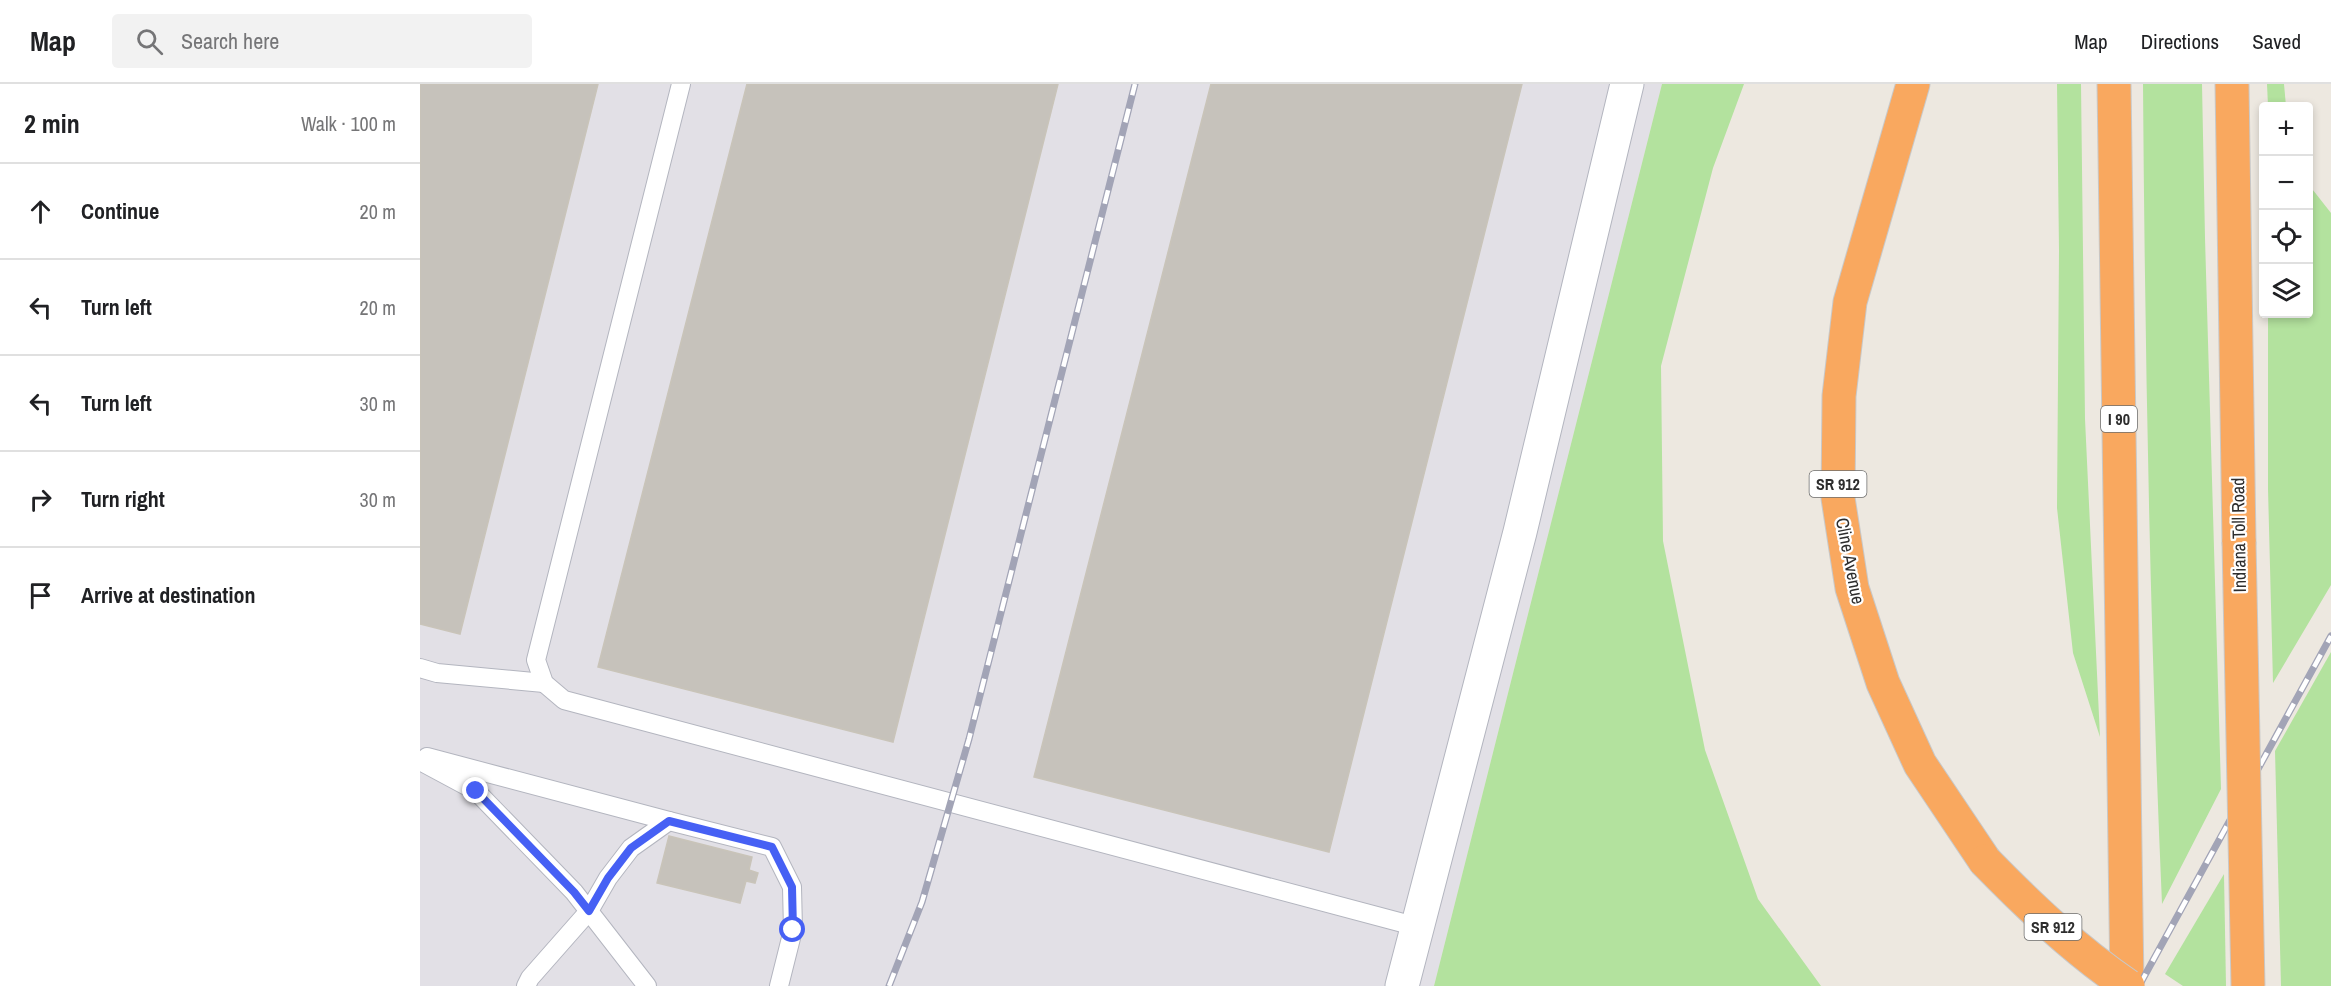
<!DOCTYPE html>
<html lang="en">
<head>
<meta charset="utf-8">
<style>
	body { margin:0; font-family:"Archivo Narrow",sans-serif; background:#f2f2f2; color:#202124 }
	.controls { position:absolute; right:18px; top:18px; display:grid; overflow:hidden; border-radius:6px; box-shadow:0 3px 9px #0003 }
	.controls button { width:54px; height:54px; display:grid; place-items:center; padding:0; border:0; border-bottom:2px solid #e0e0e0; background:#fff; color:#202124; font:30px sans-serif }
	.stop { position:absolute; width:18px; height:18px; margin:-14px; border:4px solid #4660f4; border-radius:50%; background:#fff }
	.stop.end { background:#4660f4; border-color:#fff; box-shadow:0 2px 6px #0008 }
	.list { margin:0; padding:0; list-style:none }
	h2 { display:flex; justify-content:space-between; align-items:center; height:78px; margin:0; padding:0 24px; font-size:26px }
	h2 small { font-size:20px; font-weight:400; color:#757577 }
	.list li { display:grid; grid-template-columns:39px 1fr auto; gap:18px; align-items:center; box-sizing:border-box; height:96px; padding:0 24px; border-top:2px solid #e0e0e0 }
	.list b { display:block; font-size:22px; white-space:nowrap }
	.list em { font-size:20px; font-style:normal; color:#757577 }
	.icon { flex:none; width:33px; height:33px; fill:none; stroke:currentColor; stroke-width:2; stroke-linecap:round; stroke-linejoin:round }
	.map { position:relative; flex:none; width:1911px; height:902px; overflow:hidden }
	header { display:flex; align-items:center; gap:36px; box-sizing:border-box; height:84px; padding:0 30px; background:#fff; border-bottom:2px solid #e0e0e0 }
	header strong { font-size:28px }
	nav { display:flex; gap:33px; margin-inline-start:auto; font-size:21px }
	.search { width:420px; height:54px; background:#f2f2f2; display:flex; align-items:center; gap:15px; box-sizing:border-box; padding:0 21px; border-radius:6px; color:#757577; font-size:22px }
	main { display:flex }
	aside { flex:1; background:#fff }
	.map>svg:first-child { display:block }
	.industrial { fill:#e2e0e6 }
	.green { fill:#b3e29e }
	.building { fill:#c6c2bb; stroke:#c9c4b9; stroke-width:1.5 }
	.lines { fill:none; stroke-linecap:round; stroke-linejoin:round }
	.service-casing { stroke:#b3b5bf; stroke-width:20 }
	.minor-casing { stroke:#b3b5bf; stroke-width:35 }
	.motorway-casing { stroke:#c8c8c8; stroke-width:35 }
	.service { stroke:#fff; stroke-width:18 }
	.minor { stroke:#fff; stroke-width:33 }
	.motorway { stroke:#f9a85f; stroke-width:33 }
	.rail-casing { stroke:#a2a4b6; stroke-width:7 }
	.rail { stroke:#fff; stroke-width:4.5; stroke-dasharray:14; stroke-linecap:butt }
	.motorway-bridge-casing { stroke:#c8c8c8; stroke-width:35; stroke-linecap:butt }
	.motorway-bridge { stroke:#f9a85f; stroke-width:33 }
	.route { stroke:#4660f4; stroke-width:8 }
	.labels { text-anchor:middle; stroke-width:4.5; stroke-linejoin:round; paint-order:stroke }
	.shield { fill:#fff; stroke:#6c6c6c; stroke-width:1.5 }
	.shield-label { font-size:16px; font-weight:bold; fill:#2d2d2d }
	.street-label { font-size:18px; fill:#2d2d2d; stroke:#fff }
</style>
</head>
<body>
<header>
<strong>Map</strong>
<div class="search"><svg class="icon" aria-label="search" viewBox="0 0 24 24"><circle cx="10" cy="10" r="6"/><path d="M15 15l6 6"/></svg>Search here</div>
<nav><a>Map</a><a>Directions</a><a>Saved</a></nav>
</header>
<main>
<aside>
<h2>2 min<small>Walk · 100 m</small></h2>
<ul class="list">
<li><svg class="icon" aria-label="ahead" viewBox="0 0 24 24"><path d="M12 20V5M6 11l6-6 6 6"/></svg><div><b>Continue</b></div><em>20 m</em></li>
<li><svg class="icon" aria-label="left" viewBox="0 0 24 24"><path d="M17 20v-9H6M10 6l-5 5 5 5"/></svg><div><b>Turn left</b></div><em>20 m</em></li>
<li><svg class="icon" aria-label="left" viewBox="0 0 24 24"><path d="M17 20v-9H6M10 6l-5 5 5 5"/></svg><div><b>Turn left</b></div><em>30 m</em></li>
<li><svg class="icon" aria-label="right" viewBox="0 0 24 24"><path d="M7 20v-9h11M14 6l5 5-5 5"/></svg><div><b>Turn right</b></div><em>30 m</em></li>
<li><svg class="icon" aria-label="arrive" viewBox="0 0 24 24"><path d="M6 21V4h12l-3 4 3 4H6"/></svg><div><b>Arrive at destination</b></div></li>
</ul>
</aside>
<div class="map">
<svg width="1911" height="902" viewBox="0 0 1911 902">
	<rect width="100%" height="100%" fill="#ede8e0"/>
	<path class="industrial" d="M0,0H1242L1014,902H0Z"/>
	<g class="green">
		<path d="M1242,0H1324L1293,84L1241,282L1243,457L1285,666L1338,815L1401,902H1014Z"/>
		<path d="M1637,0H1661L1665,335L1680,653L1653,569L1637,424L1639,167Z"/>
		<path d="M1723,0H1782L1785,154L1801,705L1742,820C1730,547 1725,273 1723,0Z"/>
		<path d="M1847,0H1864L1866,22H1848Z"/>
		<path d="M1889,101L1911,129V501L1853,599L1848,405V230H1888Z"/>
		<path d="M1911,568V902H1861L1855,667Z"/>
		<path d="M1804,790L1806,902H1763L1745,890Z"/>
	</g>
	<g class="building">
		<path d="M0,0H178L40,550L0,540Z"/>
		<path d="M327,0H638L473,658L178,583Z"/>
		<path d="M791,0H1102L909,768L614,693Z"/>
		<path d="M249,752L332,773L329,786L338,789L335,799L326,797L320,819L237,799Z"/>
	</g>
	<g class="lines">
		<g class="service-casing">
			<g id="service">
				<path d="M261,0L116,576L124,599L144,616L998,843"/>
				<path d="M0,584L17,589L124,599"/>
				<path d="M7,673L249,737"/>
				<path d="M0,677L56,707L154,808L227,902"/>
				<path d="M106,902L110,894L169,827L188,794L211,764L249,737L352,763L372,803L373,846L359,902"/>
			</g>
		</g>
		<g class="minor-casing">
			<path id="minor" d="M982,902L1100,448L1207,0"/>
		</g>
		<g class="motorway-casing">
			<g id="motorway">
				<path d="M1493,0L1430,218L1419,312L1418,414L1432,504L1463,599L1500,680L1565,777"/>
				<path d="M1694,0L1707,902"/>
				<path d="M1812,0L1819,458"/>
			</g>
		</g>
		<use href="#service" class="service"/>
		<use href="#minor" class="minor"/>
		<use href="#motorway" class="motorway"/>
		<g class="rail-casing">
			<g id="rail">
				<path d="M469,902L502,818L549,655L715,0"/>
				<path d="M1719,902L1911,552"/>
			</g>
		</g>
		<use href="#rail" class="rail"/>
		<g class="motorway-bridge-casing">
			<g id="motorway-bridge">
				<path d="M1819,458L1828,902"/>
				<path d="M1565,777C1609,822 1655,866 1708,902"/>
			</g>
		</g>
		<use href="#motorway-bridge" class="motorway-bridge"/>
	</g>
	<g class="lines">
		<path class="route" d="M56,707L154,808L169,827L188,794L211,764L249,737L352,763L372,803L373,846"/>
	</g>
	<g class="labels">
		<g class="shield">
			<rect x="1681" y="322" width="36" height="26" rx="4.5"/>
			<rect x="1389.5" y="387" width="57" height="26" rx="4.5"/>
			<rect x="1604.5" y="830" width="57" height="26" rx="4.5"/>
		</g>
		<g class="shield-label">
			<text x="1699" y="341">I 90</text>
			<text x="1418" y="406">SR 912</text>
			<text x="1633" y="849">SR 912</text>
		</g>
		<g class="street-label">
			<text transform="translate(1819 451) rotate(-91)" y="6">Indiana Toll Road</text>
			<text transform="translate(1430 477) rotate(79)" y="6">Cline Avenue</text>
		</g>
	</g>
</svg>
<div class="controls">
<button>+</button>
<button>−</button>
<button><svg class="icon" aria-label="locate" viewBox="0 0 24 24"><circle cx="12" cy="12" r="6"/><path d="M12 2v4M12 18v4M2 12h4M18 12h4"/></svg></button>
<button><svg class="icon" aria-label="layers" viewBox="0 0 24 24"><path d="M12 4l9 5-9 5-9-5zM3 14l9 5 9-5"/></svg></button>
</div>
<div class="stop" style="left:373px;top:846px"></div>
<div class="stop end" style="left:56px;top:707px"></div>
</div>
</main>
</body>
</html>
